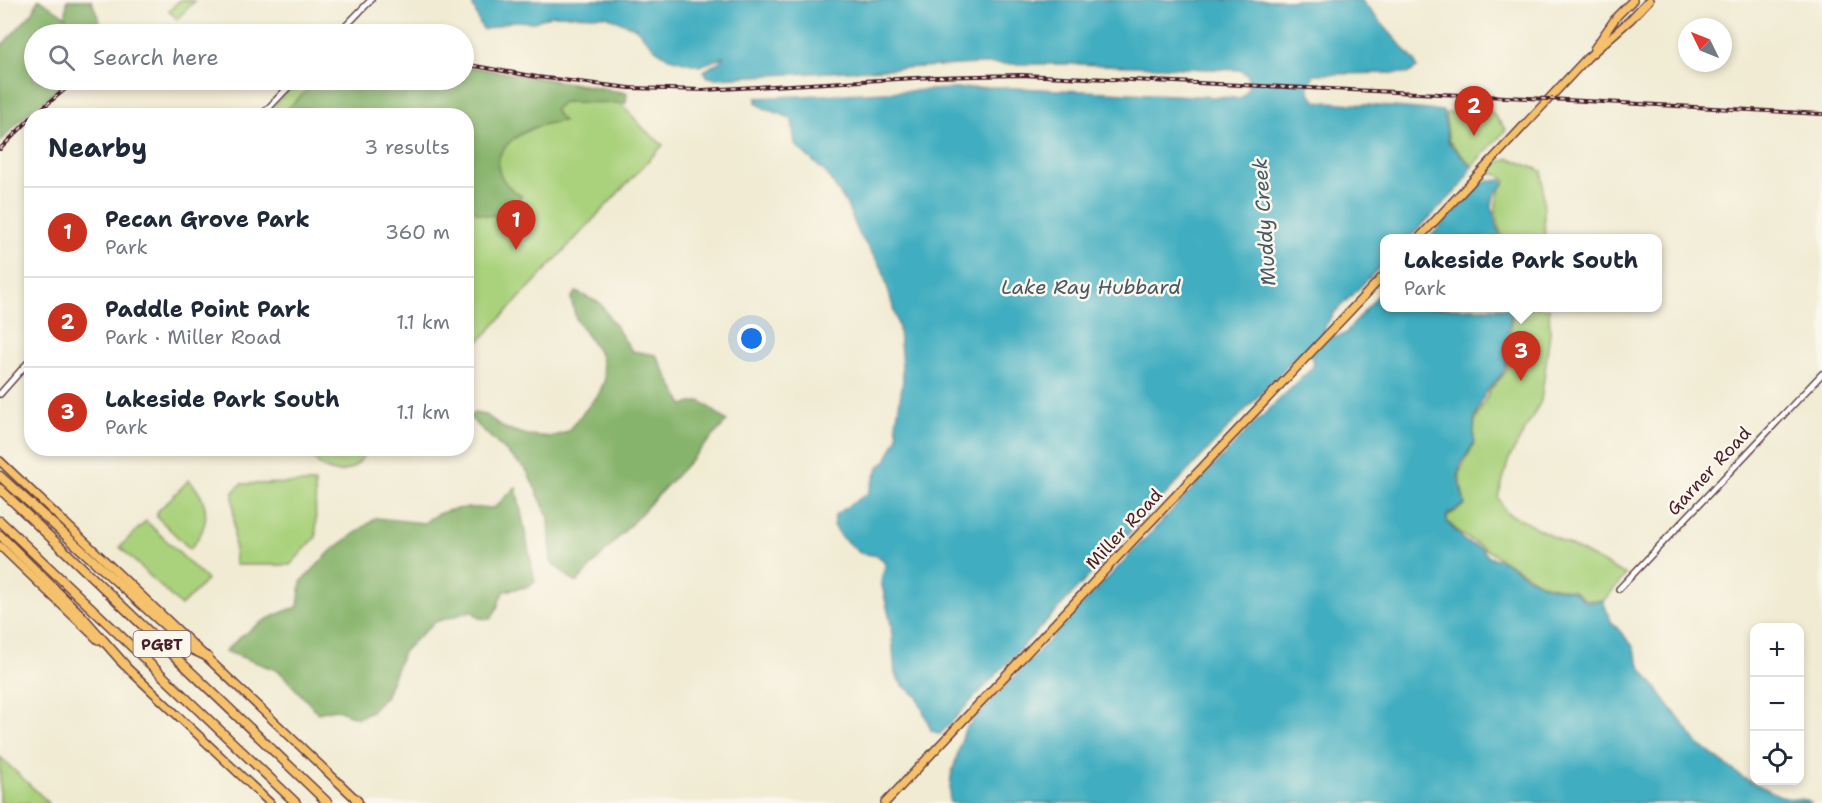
<!DOCTYPE html>
<html lang="en">
<head>
<meta charset="utf-8">
<style>
	body { margin:0; font-family:"Shantell Sans",sans-serif; background:#f6f6f7; color:#1f2937 }
	.controls { position:absolute; right:18px; bottom:18px; display:grid; overflow:hidden; border-radius:12px; box-shadow:0 3px 9px #0003 }
	.controls button { width:54px; height:54px; display:grid; place-items:center; padding:0; border:0; border-bottom:2px solid #e0e1e3; background:#fff; color:#1f2937; font:30px sans-serif }
	.compass { position:absolute; left:1678px; top:18px; width:54px; height:54px; border-radius:50%; background:#fff; box-shadow:0 3px 9px #0003; rotate:313deg }
	.you { position:absolute; left:752px; top:339px; width:21px; height:21px; margin:-15px; border:4px solid #fff; border-radius:50%; background:#1a73e8; box-shadow:0 0 0 9px #1a73e833 }
	.badge { display:grid; place-items:center; width:39px; height:39px; border-radius:50%; background:#c8321e; color:#fff; font-size:20px; font-weight:700 }
	.pin { position:absolute; translate:-50% -50px; filter:drop-shadow(0 2px 3px #0008) }
	.pin::after { content:''; position:absolute; top:32px; width:21px; height:18px; background:inherit; clip-path:polygon(0 0,100% 0,50% 100%) }
	.popup { position:absolute; left:1380px; top:234px; width:282px; height:78px; box-sizing:border-box; display:grid; place-content:center; border-radius:12px; background:#fff; filter:drop-shadow(0 2px 4px #0005); font-size:20px; white-space:nowrap; color:#747a83 }
	.popup b { font-size:22px; color:#1f2937 }
	.popup::after { content:''; position:absolute; left:50%; top:100%; margin-left:-12px; border:12px solid transparent; border-top-color:#fff }
	.list { margin:0; padding:0; list-style:none }
	h2 { display:flex; justify-content:space-between; align-items:center; height:78px; margin:0; padding:0 24px; font-size:26px }
	h2 small { font-size:20px; font-weight:400; color:#747a83 }
	.list li { display:grid; grid-template-columns:39px 1fr auto; gap:18px; align-items:center; box-sizing:border-box; height:90px; padding:0 24px; border-top:2px solid #e0e1e3 }
	.list b { display:block; font-size:22px; white-space:nowrap }
	.list p { margin:0; font-size:20px; white-space:nowrap; color:#747a83 }
	.list em { font-size:20px; font-style:normal; color:#747a83 }
	.icon { flex:none; width:33px; height:33px; fill:none; stroke:currentColor; stroke-width:2; stroke-linecap:round; stroke-linejoin:round }
	.map { position:relative; flex:none; width:1822px; height:803px; overflow:hidden }
	.search { position:absolute; background:#fff; box-shadow:0 3px 9px #0003; left:24px; top:24px; width:450px; height:66px; display:flex; align-items:center; gap:15px; box-sizing:border-box; padding:0 21px; border-radius:33px; color:#747a83; font-size:22px }
	.panel { position:absolute; background:#fff; box-shadow:0 3px 9px #0003; left:24px; top:108px; width:450px; height:348px; border-radius:24px }
	.map>svg:first-child { display:block }
	.green { fill:#aad27d; stroke:#7a7854; stroke-width:1.5 }
	.forest { fill:#87b46c; stroke:#686a4c; stroke-width:1.5 }
	.water { fill:#41adc0; stroke:#466676; stroke-width:1.5 }
	.lines { fill:none; stroke-linecap:round; stroke-linejoin:round }
	.minor-casing { stroke:#633e44; stroke-width:8 }
	.major-casing { stroke:#633e44; stroke-width:10 }
	.highway-casing { stroke:#633e44; stroke-width:11 }
	.minor { stroke:#fff; stroke-width:5 }
	.major { stroke:#f5c16b; stroke-width:7 }
	.highway { stroke:#f5c16b; stroke-width:8 }
	.rail-casing { stroke:#4a1f2b; stroke-width:4 }
	.rail { stroke:#fbf7ec; stroke-width:1.5; stroke-dasharray:4.5; stroke-linecap:butt }
	.labels { text-anchor:middle; stroke-width:5; stroke-linejoin:round; paint-order:stroke }
	.shield { fill:#fbf7ec; stroke:#7f6065; stroke-width:1.5 }
	.shield-label { font-size:16px; font-weight:bold; fill:#4a1f2b }
	.street-label { font-size:18px; fill:#4a1f2b; stroke:#fbf7ec }
	.water-label { font-size:20px; font-style:italic; fill:#465867; stroke:#fbf7ec }
</style>
</head>
<body>
<div class="map">
<svg width="1822" height="803" viewBox="0 0 1822 803">
	<rect width="100%" height="100%" fill="#fbf7ec"/>
	<filter id="ink" filterUnits="userSpaceOnUse"><feTurbulence type="fractalNoise" baseFrequency=".0167" numOctaves="2"/><feDisplacementMap in="SourceGraphic" scale="12" xChannelSelector="R" yChannelSelector="G"/><feConvolveMatrix kernelMatrix="1 2 1 2 8 2 1 2 1" color-interpolation-filters="sRGB"/></filter>
	<filter id="wash" filterUnits="userSpaceOnUse"><feTurbulence type="fractalNoise" baseFrequency=".008" numOctaves="4" result="noise"/><feDisplacementMap in="SourceGraphic" scale="24" xChannelSelector="R" yChannelSelector="G"/><feGaussianBlur stdDeviation="1.35" result="paint"/><feColorMatrix in="noise" values="0 0 0 0 0 0 0 0 0 0 0 0 0 0 0 0 0 1.4 0 .05"/><feComposite in="paint" operator="in"/></filter>
	<g filter="url(#wash)">
		<rect width="100%" height="100%" fill="#f1ebd3"/>
		<g class="green">
			<path d="M180,0L195,1L177,19L169,11Z"/>
			<path d="M464,66L608,89L645,130L663,145L467,354L466,116H265L298,80H464Z"/>
			<path d="M1490,110L1506,130L1472,166L1449,141L1445,113Z"/>
			<path d="M1509,158L1542,171L1545,238H1502C1497,217 1490,200 1506,181L1499,175L1487,172L1495,164Z"/>
			<path d="M1513,308H1549L1550,332L1541,401L1509,459L1498,497L1506,512L1512,515L1626,575L1604,600H1586L1574,591L1542,584L1462,535L1447,521L1448,516L1465,505L1459,473L1473,446L1475,421L1490,390L1506,372Z"/>
			<path d="M302,449H366C361,467 342,478 324,468C316,463 309,455 302,449Z"/>
			<path d="M189,480C211,503 211,525 190,549L157,517V512Z"/>
			<path d="M315,483L316,537L290,565H235L233,492L241,484Z"/>
			<path d="M146,521L207,580L181,606L120,547Z"/>
			<path d="M0,757L49,803H0Z"/>
		</g>
		<g class="forest">
			<path d="M38,0H41L66,17L67,0H91L103,29L83,30L84,34H34V80H71L30,111L0,142V44L2,45L33,12Z"/>
			<path d="M464,66L627,93L626,103L563,102L554,110L563,121C553,123 541,124 531,129C508,139 485,159 507,185C510,189 517,193 522,196L507,214C491,217 478,217 467,204L466,116L318,115C309,103 298,108 284,112L318,80H464Z"/>
			<path d="M576,292L600,303L632,351L656,355L683,405L701,401L727,421L576,583L551,562L549,518L527,471L469,417L474,413L486,415L504,428L527,435L552,437L567,432L599,394L605,379L601,356L576,319L571,298Z"/>
			<path d="M516,487L535,582L526,587L505,591C497,600 499,611 490,619L479,618L472,611L435,622L416,639L403,652L385,697L371,711L358,718L335,709L318,713L279,671L225,651C246,630 269,615 298,607L301,582L331,551L376,518L424,523C443,506 470,507 494,508Z"/>
		</g>
		<g class="water">
			<path d="M470,0H1361L1415,61L1417,68L1409,73L1314,74L1308,88L1315,101L1443,111L1448,142L1472,167L1462,185L1409,238H1384V263L1332,315L1324,329L1336,337L1345,334L1384,288V308H1512L1506,346V363L1503,373L1485,393L1474,420V443L1460,466L1458,479L1465,504L1447,515V522L1466,542L1482,549L1489,557L1504,561L1527,577L1549,587L1573,591L1586,602L1603,601L1611,621L1632,645L1641,668L1698,744L1745,779L1785,798L1807,800L1811,803H951L949,801L951,776L965,729L1251,427L1312,368L1314,363L1309,354L1305,352L1299,353L940,734L931,730L917,696L902,685L895,674L891,624L881,581L885,566L884,561L878,556L860,553L841,537L834,525L835,515L868,493L879,467L886,461L898,436L896,424L903,380L899,329L882,268L859,234L847,205L827,174L795,145L792,120C781,111 766,113 756,102V98L995,87L1240,98C1249,92 1249,86 1248,75L1240,70L1076,64H978L716,78L708,77L704,71L722,60L723,57L700,66L669,58L655,49L636,28L606,16L552,15L534,22L512,21L484,30C476,21 477,10 470,0Z"/>
			<path d="M1502,180L1504,184L1494,195L1492,207L1500,238H1429L1485,181Z"/>
		</g>
	</g>
	<g filter="url(#ink)">
		<g class="lines">
			<g class="minor-casing">
				<g id="minor">
					<path d="M338,34L371,0"/>
					<path d="M261,116L295,80"/>
					<path d="M0,394L32,358"/>
					<path d="M1619,589L1822,374"/>
				</g>
			</g>
			<g class="major-casing">
				<g id="major">
					<path d="M1594,49L1617,16L1633,0"/>
					<path d="M1419,238L1587,58L1630,20L1649,0"/>
					<path d="M0,461L358,801"/>
					<path d="M0,546L98,640"/>
					<path d="M121,662L270,803"/>
					<path d="M885,803L1384,275"/>
				</g>
			</g>
			<g class="highway-casing">
				<g id="highway">
					<path d="M0,476L161,622L193,650L208,657"/>
					<path d="M0,489L328,803"/>
					<path d="M0,521L296,803"/>
					<path d="M0,535L80,614L125,665"/>
					<path d="M355,798L358,803"/>
				</g>
			</g>
			<use href="#minor" class="minor"/>
			<use href="#major" class="major"/>
			<use href="#highway" class="highway"/>
			<g class="rail-casing">
				<g id="rail">
					<path d="M182,34C222,23 269,26 310,34"/>
					<path d="M464,64L537,77L630,88L703,90L933,77L1021,75L1548,99L1822,114"/>
					<path d="M33,116L76,80"/>
					<path d="M0,149L32,117"/>
				</g>
			</g>
			<use href="#rail" class="rail"/>
		</g>
	</g>
	<g class="labels">
		<rect class="shield" x="133.5" y="631" width="57" height="26" rx="4.5"/>
		<g class="shield-label">
			<text x="162" y="650">PGBT</text>
		</g>
		<g class="street-label">
			<text transform="translate(1709 471) rotate(-47)" y="6">Garner Road</text>
			<text transform="translate(1124 529) rotate(-47)" y="6">Miller Road</text>
		</g>
		<g class="water-label">
			<text transform="translate(1264 222) rotate(-94)" y="7">Muddy Creek</text>
			<text x="1091" y="294">Lake Ray Hubbard</text>
		</g>
	</g>
</svg>
<div class="controls">
<button>+</button>
<button>−</button>
<button><svg class="icon" aria-label="locate" viewBox="0 0 24 24"><circle cx="12" cy="12" r="6"/><path d="M12 2v4M12 18v4M2 12h4M18 12h4"/></svg></button>
</div>
<svg class="compass" viewBox="-18 -18 36 36"><path d="M0-13l5 13h-10z" fill="#e53935"/><path d="M0 13l5-13h-10z" fill="#747a83"/></svg>
<div class="you"></div>
<div class="pin badge" style="left:516px;top:250px">1</div>
<div class="pin badge" style="left:1474px;top:136px">2</div>
<div class="pin badge" style="left:1521px;top:381px">3</div>
<div class="popup"><b>Lakeside Park South</b>Park</div>
<div class="search"><svg class="icon" aria-label="search" viewBox="0 0 24 24"><circle cx="10" cy="10" r="6"/><path d="M15 15l6 6"/></svg>Search here</div>
<section class="panel">
<h2>Nearby<small>3 results</small></h2>
<ul class="list">
<li><span class="badge">1</span><div><b>Pecan Grove Park</b><p>Park</p></div><em>360 m</em></li>
<li><span class="badge">2</span><div><b>Paddle Point Park</b><p>Park · Miller Road</p></div><em>1.1 km</em></li>
<li><span class="badge">3</span><div><b>Lakeside Park South</b><p>Park</p></div><em>1.1 km</em></li>
</ul>
</section>
</div>
</body>
</html>
